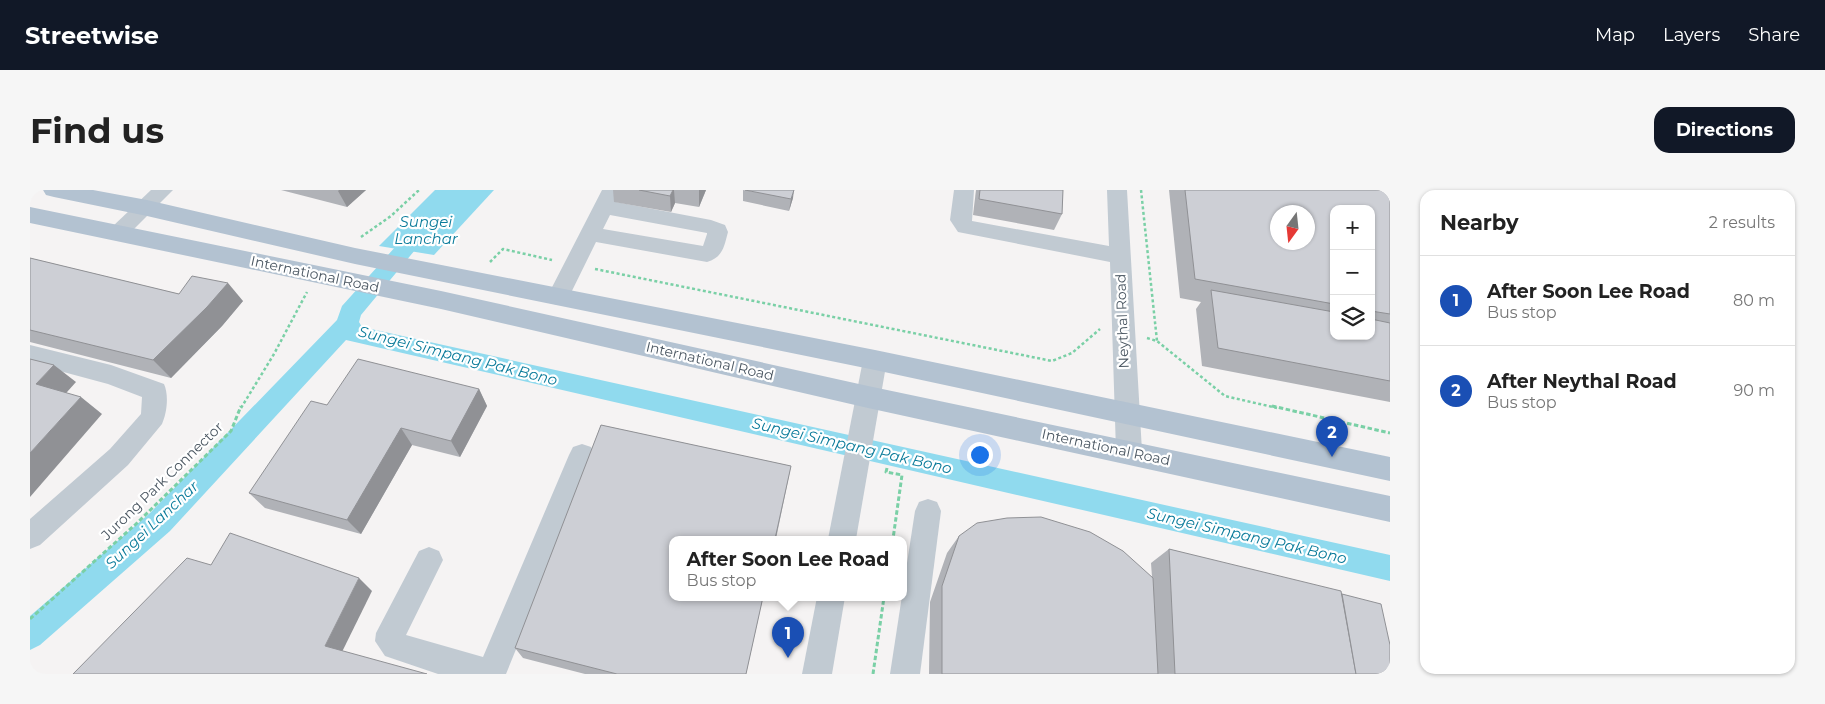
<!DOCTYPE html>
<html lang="en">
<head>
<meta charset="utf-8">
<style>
	body { margin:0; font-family:Montserrat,sans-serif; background:#f6f6f6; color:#222 }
	.controls { position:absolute; right:15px; top:15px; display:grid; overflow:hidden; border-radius:10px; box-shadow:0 1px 4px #0004 }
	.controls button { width:45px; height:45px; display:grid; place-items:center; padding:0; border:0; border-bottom:1px solid #e0e0e0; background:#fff; color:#222; font:25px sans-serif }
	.compass { position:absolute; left:1240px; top:15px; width:45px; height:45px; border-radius:50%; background:#fff; box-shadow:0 1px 4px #0004; rotate:195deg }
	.you { position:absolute; left:949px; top:264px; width:18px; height:18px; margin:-12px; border:4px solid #fff; border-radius:50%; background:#1a73e8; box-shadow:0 0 0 8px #1a73e833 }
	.badge { display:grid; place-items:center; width:32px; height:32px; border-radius:50%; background:#111827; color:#fff; font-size:16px; font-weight:700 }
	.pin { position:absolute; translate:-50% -41px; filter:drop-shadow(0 1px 2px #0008) }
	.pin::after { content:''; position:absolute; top:26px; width:18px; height:15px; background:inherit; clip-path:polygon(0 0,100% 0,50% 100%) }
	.popup { position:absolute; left:639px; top:346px; width:238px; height:65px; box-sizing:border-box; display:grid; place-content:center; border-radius:10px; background:#fff; filter:drop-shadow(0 1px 4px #0005); font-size:16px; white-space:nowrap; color:#767676 }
	.popup b { font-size:19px; color:#222 }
	.popup::after { content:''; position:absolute; left:50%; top:100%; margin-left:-10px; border:10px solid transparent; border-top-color:#fff }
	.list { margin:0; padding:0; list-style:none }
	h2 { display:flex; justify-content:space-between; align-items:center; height:65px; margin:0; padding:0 20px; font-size:21px }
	h2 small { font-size:16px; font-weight:400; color:#767676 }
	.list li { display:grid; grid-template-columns:32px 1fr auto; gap:15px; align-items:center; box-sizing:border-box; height:90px; padding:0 20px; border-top:1px solid #e0e0e0 }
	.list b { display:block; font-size:19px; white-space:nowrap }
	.list p { margin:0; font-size:16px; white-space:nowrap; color:#767676 }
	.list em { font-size:16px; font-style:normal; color:#767676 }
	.icon { flex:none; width:28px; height:28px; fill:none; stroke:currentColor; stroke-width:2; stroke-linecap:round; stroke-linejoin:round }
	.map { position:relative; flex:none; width:1360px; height:484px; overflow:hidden; border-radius:15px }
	header { display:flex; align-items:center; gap:30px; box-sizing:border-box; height:70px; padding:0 25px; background:#111827; color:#fff }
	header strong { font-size:24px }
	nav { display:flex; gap:28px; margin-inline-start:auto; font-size:18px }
	.intro { display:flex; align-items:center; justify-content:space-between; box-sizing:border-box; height:120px; padding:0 30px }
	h1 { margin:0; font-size:35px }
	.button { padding:12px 22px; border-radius:15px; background:#111827; color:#fff; font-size:18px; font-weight:700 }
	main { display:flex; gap:30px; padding:0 30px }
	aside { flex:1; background:#fff; border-radius:15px; box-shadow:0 1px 4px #0004 }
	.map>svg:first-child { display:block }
	.water { fill:#90daee }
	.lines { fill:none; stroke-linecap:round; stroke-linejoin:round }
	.canal { fill:#90daee; fill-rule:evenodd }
	.path-far1 { stroke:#7ad0a6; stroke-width:2.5; stroke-dasharray:3 2.5; stroke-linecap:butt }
	.path { stroke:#7ad0a6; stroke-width:3; stroke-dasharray:4.5 2.5; stroke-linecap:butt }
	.minor { fill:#c1cad2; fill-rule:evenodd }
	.major { fill:#b3c2d1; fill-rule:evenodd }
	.wall { fill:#b0b2b7; fill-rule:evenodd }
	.shaded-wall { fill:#909195 }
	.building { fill:#cdcfd5; stroke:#909195; fill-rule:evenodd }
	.labels { text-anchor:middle; stroke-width:4.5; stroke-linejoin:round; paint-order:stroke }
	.street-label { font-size:14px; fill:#4a5661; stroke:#fff }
	.water-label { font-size:15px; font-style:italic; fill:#0c7c9b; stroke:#fff }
</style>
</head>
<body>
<header>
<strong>Streetwise</strong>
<nav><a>Map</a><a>Layers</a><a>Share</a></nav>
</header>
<div class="intro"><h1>Find us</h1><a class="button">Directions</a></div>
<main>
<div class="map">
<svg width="1360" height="484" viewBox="0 0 1360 484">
	<rect width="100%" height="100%" fill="#f5f3f3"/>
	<path class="water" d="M405,0H464L404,65L349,56Z"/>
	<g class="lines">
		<path class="canal" d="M374,52L381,55L385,60L331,125L329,132L332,137L1360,365V391L316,150L140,341L10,455L0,460V426L120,323L307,130L312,116L367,55Z"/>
		<g class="path-far1">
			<path d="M1111,0L1127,151"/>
			<path d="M331,47L361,26L389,0"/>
			<path d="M460,72L473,59L522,70"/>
			<path d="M565,79L1022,171L1042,163L1070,139"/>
			<path d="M1117,148L1127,151L1195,206L1247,218"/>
			<path d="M211,218L244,164L277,102"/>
		</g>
		<g class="path">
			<path d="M1242,216L1360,243"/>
			<path d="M857,278L856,282L872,285L863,349"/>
			<path d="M0,429L106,334L201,241L211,216"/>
			<path d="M843,484L854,407"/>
		</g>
		<g class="minor">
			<path d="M121,0H143L96,47L89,49L82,47L79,42L82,37Z"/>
			<path d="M572,0H592L586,12L681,30L695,35L698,42C694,57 693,67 677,72L566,52L536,113L528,115L520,113L517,107ZM580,25L677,43V44L673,56L573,39Z"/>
			<path d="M924,0H944L942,31L1079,56L1077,0H1097L1112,261L1108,269L1099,272L1090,269L1086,261L1080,72L928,42L920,30Z"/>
			<path d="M0,155L81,175L134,194C139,205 137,223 132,234L98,275L10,355L0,359V329L80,259L111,224L112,207L78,194L0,173Z"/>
			<path d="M845,161L853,163L857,170L826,349H798L833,170L837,163Z"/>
			<path d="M552,254L561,257L565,265L476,484H408L355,466L345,451L346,443L389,361L399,357L409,361L413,370L376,445L453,467L539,265L543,257Z"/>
			<path d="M898,309L907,312L911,321L890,484H860L885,321L889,312Z"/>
			<path d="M787,407H815L802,484H772Z"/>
		</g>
		<g class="major">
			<path d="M13,0H63L117,10L325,58L845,160L1360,267V291L845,180L325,74L117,26L24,7L16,5Z"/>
			<path d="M0,17L411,101L838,196L1360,306V332L838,218L411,119L0,33Z"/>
		</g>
	</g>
	<g class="wall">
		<path d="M251,0H336L317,17Z"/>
		<path d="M583,0H676L669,17L645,13L641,22L584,12Z"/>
		<path d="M713,0L763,8L759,21L713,11Z"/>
		<path d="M946,0H1033L1032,24L1024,40L943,25Z"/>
		<path d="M1139,0H1360V212L1172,176L1166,119L1171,112L1150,108ZM1304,19H1341V146H1304Z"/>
		<path d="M0,68L149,104L213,111L192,136L141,188L0,152Z"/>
		<path d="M449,199L457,216L430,267L382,255L331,344L235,318L219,303L297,215Z"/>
		<path d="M571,235L761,276L746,349H643V407H733L716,484H555L493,468L485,458Z"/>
		<path d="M929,346L1122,387L1121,373L1139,359L1312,404L1360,484H899L900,412L917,363Z"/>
	</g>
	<g class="shaded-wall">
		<path d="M309,0H336L317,17L308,1Z"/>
		<path d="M643,0H644L645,13L641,22L640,6Z"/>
		<path d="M669,0H676L669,17Z"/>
		<path d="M764,0L763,8L759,21L761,9Z"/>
		<path d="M198,93L213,111L192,136L141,188L123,170Z"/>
		<path d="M24,175L46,192L29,211L6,194Z"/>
		<path d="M449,199L457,216L430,267L421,251Z"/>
		<path d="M51,207L72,224L0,307V263Z"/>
		<path d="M371,238L382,255L331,344L317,330Z"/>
		<path d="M329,388L342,401L310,466L295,456Z"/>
	</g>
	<g class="building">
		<path d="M609,0H643L640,6Z"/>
		<path d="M715,0H764L761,9Z"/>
		<path d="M950,0H1033L1032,24L949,9Z"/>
		<path d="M1155,0H1360V124L1341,121V19H1304V114L1165,89ZM1248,22H1278V52H1248Z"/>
		<path d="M0,68L149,104L162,86L198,93L177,117L123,170L0,140Z"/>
		<path d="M1181,100L1304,122V146H1341V129L1360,133V191L1188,158Z"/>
		<path d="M0,169L24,175L6,194L51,207L0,263Z"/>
		<path d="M328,169L449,199L421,251L371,238L317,330L219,303L281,211L297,215Z"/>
		<path d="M571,235L761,276L745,349H643V407H733L716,484H587L485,458Z"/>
		<path d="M1011,327L1060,342L1093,361L1123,388L1128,484H912V396L929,346L947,333L977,328Z"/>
		<path d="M200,343L329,388L295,456L397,484H43L157,368L181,375Z"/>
		<path d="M1139,359L1311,401L1326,484H1145Z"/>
		<path d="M1312,404L1351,414L1360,455V484H1326Z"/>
	</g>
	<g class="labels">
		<g class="street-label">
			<text transform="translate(285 84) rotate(12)" y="5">International Road</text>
			<text transform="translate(1092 131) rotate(-92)" y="5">Neythal Road</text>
			<text transform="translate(680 171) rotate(13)" y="5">International Road</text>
			<text transform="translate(1076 257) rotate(12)" y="5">International Road</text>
			<text transform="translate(132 291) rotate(-44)" y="5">Jurong Park Connector</text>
		</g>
		<g class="water-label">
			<text x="396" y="37">Sungei<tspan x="396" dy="17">Lanchar</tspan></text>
			<text transform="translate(428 166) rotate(14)" y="5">Sungei Simpang Pak Bono</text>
			<text transform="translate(822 256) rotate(13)" y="5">Sungei Simpang Pak Bono</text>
			<text transform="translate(122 335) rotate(-43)" y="5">Sungei Lanchar</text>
			<text transform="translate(1217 346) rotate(13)" y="5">Sungei Simpang Pak Bono</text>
		</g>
	</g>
</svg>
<div class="controls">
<button>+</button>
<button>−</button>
<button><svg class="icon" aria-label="layers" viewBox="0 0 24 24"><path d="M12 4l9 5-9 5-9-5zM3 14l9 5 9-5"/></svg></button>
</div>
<svg class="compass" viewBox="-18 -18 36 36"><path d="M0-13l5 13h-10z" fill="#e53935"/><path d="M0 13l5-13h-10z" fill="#767676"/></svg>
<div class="you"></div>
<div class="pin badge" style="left:758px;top:468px;background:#1a4fb4">1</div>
<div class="popup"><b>After Soon Lee Road</b>Bus stop</div>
<div class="pin badge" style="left:1302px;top:267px;background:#1a4fb4">2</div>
</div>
<aside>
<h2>Nearby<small>2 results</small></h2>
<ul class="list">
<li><span class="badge" style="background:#1a4fb4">1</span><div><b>After Soon Lee Road</b><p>Bus stop</p></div><em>80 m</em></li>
<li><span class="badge" style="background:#1a4fb4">2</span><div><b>After Neythal Road</b><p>Bus stop</p></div><em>90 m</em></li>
</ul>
</aside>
</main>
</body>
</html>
